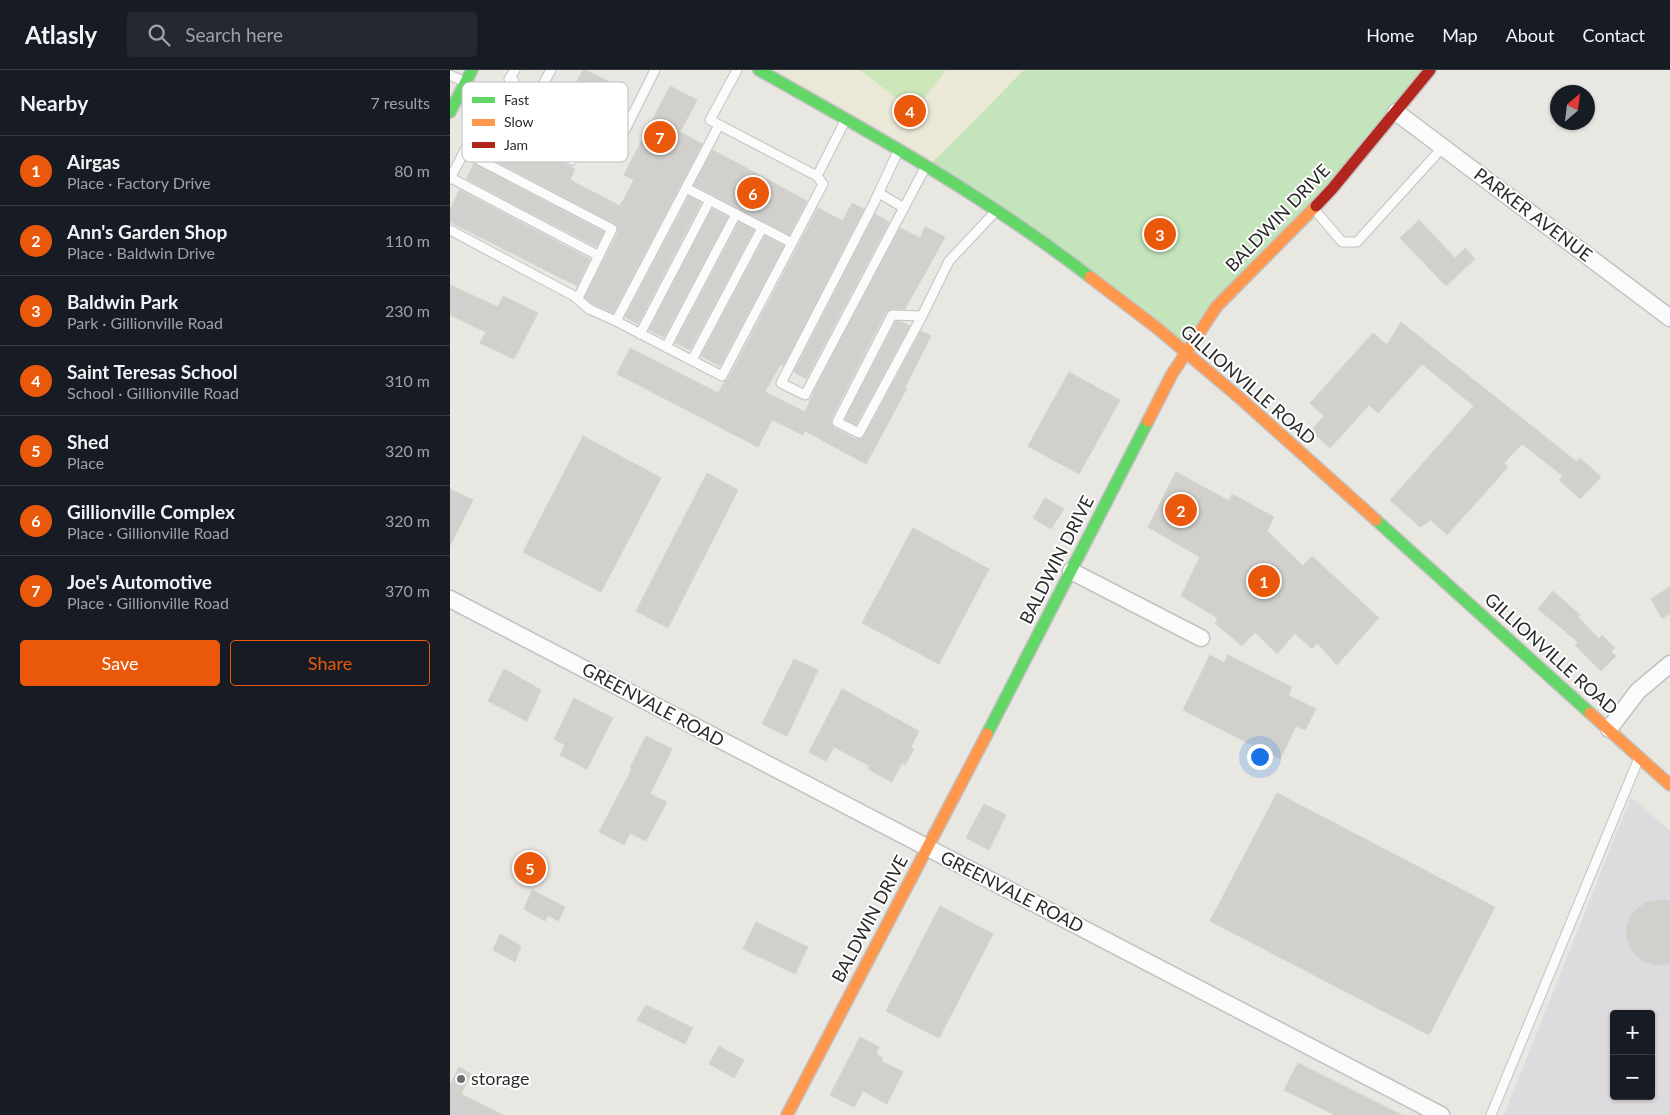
<!DOCTYPE html>
<html lang="en">
<head>
<meta charset="utf-8">
<style>
	body { margin:0; font-family:Lato,sans-serif; background:#242831; color:#f1f3f6 }
	.controls { position:absolute; right:15px; bottom:15px; display:grid; overflow:hidden; border-radius:5px; box-shadow:0 1px 4px #0004 }
	.controls button { width:45px; height:45px; display:grid; place-items:center; padding:0; border:0; border-bottom:1px solid #363941; background:#171b24; color:#f1f3f6; font:25px sans-serif }
	.compass { position:absolute; left:1100px; top:15px; width:45px; height:45px; border-radius:50%; background:#171b24; box-shadow:0 1px 4px #0004; rotate:28deg }
	.you { position:absolute; left:809px; top:686px; width:18px; height:18px; margin:-12px; border:4px solid #fff; border-radius:50%; background:#1a73e8; box-shadow:0 0 0 8px #1a73e833 }
	.badge { display:grid; place-items:center; width:32px; height:32px; border-radius:50%; background:#ea580c; color:#fff; font-size:16px; font-weight:700 }
	.pin { position:absolute; translate:-50% -50%; border:2px solid #fff; box-shadow:0 1px 5px #0006 }
	.list { margin:0; padding:0; list-style:none }
	h2 { display:flex; justify-content:space-between; align-items:center; height:65px; margin:0; padding:0 20px; font-size:21px }
	h2 small { font-size:16px; font-weight:400; color:#9ea1a6 }
	.list li { display:grid; grid-template-columns:32px 1fr auto; gap:15px; align-items:center; box-sizing:border-box; height:70px; padding:0 20px; border-top:1px solid #363941 }
	.list b { display:block; font-size:19px; white-space:nowrap }
	.list p { margin:0; font-size:16px; white-space:nowrap; color:#9ea1a6 }
	.list em { font-size:16px; font-style:normal; color:#9ea1a6 }
	.actions { display:flex; gap:10px; padding:15px 20px }
	.actions a { flex:1; padding:11px 0; border:1px solid #ea580c; border-radius:5px; text-align:center; font-size:18px; color:#ea580c }
	.actions .main { background:#ea580c; color:#fff }
	.icon { flex:none; width:28px; height:28px; fill:none; stroke:currentColor; stroke-width:2; stroke-linecap:round; stroke-linejoin:round }
	.map { position:relative; flex:none; width:1220px; height:1045px; overflow:hidden }
	header { display:flex; align-items:center; gap:30px; box-sizing:border-box; height:70px; padding:0 25px; background:#171b24; border-bottom:1px solid #363941 }
	header strong { font-size:24px }
	nav { display:flex; gap:28px; margin-inline-start:auto; font-size:18px }
	.search { width:350px; height:45px; background:#242831; display:flex; align-items:center; gap:12px; box-sizing:border-box; padding:0 18px; border-radius:5px; color:#9ea1a6; font-size:19px }
	main { display:flex }
	aside { flex:1; background:#171b24 }
	.map>svg:first-child { display:block }
	.industrial { fill:#dddbdd; fill-rule:evenodd }
	.education { fill:#ebe8d7 }
	.green { fill:#c4e4bc }
	.pitch { fill:#cee7ba }
	.building { fill:#d1d0cd; stroke:#d4d3ce }
	.lines { fill:none; stroke-linecap:round; stroke-linejoin:round }
	.lane-casing { stroke:#c2c2c2; stroke-width:11 }
	.street-casing { stroke:#c2c2c2; stroke-width:19 }
	.fast-casing { stroke:#c2c2c2; stroke-width:14 }
	.slow-casing { stroke:#c2c2c2; stroke-width:14 }
	.jam-casing { stroke:#c2c2c2; stroke-width:14 }
	.lane { stroke:#fcfbfb; stroke-width:9 }
	.street { stroke:#fcfbfb; stroke-width:16 }
	.fast { stroke:#63d668; stroke-width:11 }
	.slow { stroke:#ff974d; stroke-width:11 }
	.jam { stroke:#b3261e; stroke-width:11 }
	.poi-dot { fill:#6d6d6b; stroke:#fff; stroke-width:2 }
	.labels { text-anchor:middle; stroke-width:4; stroke-linejoin:round; paint-order:stroke }
	.street-label { font-size:18px; fill:#2b2b2b; stroke:#fff }
	.poi-label { font-size:18px; fill:#2b2b2b; stroke:#fff; text-anchor:start }
	.key { fill:#fff; stroke:#bfbfbf; stroke-width:1 }
	.key-label { font-size:14px; fill:#2b2b2b }
</style>
</head>
<body>
<header>
<strong>Atlasly</strong>
<div class="search"><svg class="icon" aria-label="search" viewBox="0 0 24 24"><circle cx="10" cy="10" r="6"/><path d="M15 15l6 6"/></svg>Search here</div>
<nav><a>Home</a><a>Map</a><a>About</a><a>Contact</a></nav>
</header>
<main>
<aside>
<h2>Nearby<small>7 results</small></h2>
<ul class="list">
<li><span class="badge">1</span><div><b>Airgas</b><p>Place · Factory Drive</p></div><em>80 m</em></li>
<li><span class="badge">2</span><div><b>Ann's Garden Shop</b><p>Place · Baldwin Drive</p></div><em>110 m</em></li>
<li><span class="badge">3</span><div><b>Baldwin Park</b><p>Park · Gillionville Road</p></div><em>230 m</em></li>
<li><span class="badge">4</span><div><b>Saint Teresas School</b><p>School · Gillionville Road</p></div><em>310 m</em></li>
<li><span class="badge">5</span><div><b>Shed</b><p>Place</p></div><em>320 m</em></li>
<li><span class="badge">6</span><div><b>Gillionville Complex</b><p>Place · Gillionville Road</p></div><em>320 m</em></li>
<li><span class="badge">7</span><div><b>Joe's Automotive</b><p>Place · Gillionville Road</p></div><em>370 m</em></li>
</ul>
<div class="actions"><a class="main">Save</a><a>Share</a></div>
</aside>
<div class="map">
<svg width="1220" height="1045" viewBox="0 0 1220 1045">
	<rect width="100%" height="100%" fill="#e8e7e2"/>
	<path class="industrial" d="M1181,727L1220,761V1045H1054ZM1164,944H1201V1026H1164Z"/>
	<path class="education" d="M314,0H574L480,95Z"/>
	<path class="green" d="M574,0H978L735,279L480,95Z"/>
	<path class="pitch" d="M410,0H496L464,42Z"/>
	<g class="building">
		<path d="M133,0H136L162,13L142,51L114,36Z"/>
		<path d="M220,16L247,30L230,62L252,74L163,243L141,233L135,227L168,162L167,155L26,81L40,56L125,99L120,110L170,136L184,110L174,105Z"/>
		<path d="M263,80L357,131L339,165L244,115Z"/>
		<path d="M24,94L154,162L146,177L16,109Z"/>
		<path d="M10,120L140,189L127,216L0,152V139L9,121Z"/>
		<path d="M239,126L251,133L188,254L175,247Z"/>
		<path d="M402,133L414,139L333,296L330,295L315,322L355,342L367,315L450,158L470,168L475,157L495,167L455,239H442L436,242L381,349V353L384,358L406,369L413,368L471,261L481,266L455,317L457,318L416,394L355,361L353,365L322,350L308,377L167,304L180,278L268,323L274,312L278,309L368,138L393,151Z"/>
		<path d="M262,139L278,147L214,267L211,266L199,260Z"/>
		<path d="M425,144L439,152L356,309L344,302Z"/>
		<path d="M969,150L1005,188L1015,178L1025,189L996,216L950,168Z"/>
		<path d="M289,152L304,160L240,280L225,273Z"/>
		<path d="M315,166L334,176L270,296L251,286Z"/>
		<path d="M0,215L48,237L53,226L88,243L64,289L30,273L36,262L0,245Z"/>
		<path d="M446,251L452,252L460,256L406,355L395,349Z"/>
		<path d="M951,252L1127,392L1130,388L1151,407L1130,429L1109,410L1113,406L1072,374L1054,393L1058,397L997,465L981,450L970,457L940,430L1024,336L972,294L928,343L919,335L880,378L861,361L874,346L860,333L923,263L937,275Z"/>
		<path d="M619,302L670,330L629,404L578,376Z"/>
		<path d="M133,366L211,408L151,522L73,482Z"/>
		<path d="M726,402L779,431L782,424L824,447L817,461L853,496L862,486L929,548L887,595L867,573L862,579L845,563L827,584L805,562L792,576L765,553L768,548L731,526L750,487L698,457Z"/>
		<path d="M257,403L288,420L218,558L186,541Z"/>
		<path d="M0,419L23,430L0,476Z"/>
		<path d="M595,428L614,439L601,459L583,448Z"/>
		<path d="M463,458L539,499L489,594L412,553Z"/>
		<path d="M1220,517V544L1212,548L1201,529Z"/>
		<path d="M1103,521L1130,545L1128,547L1149,569L1152,565L1165,578L1161,582L1166,586L1151,601L1125,575L1128,572L1088,539Z"/>
		<path d="M760,585L774,593L778,585L842,617L838,625L866,639L855,660L846,656L830,689L733,640Z"/>
		<path d="M344,589L368,600L337,666L312,654Z"/>
		<path d="M54,599L91,620L77,651L38,631Z"/>
		<path d="M392,619L469,661L461,677L464,679L455,695L452,693L442,712L418,699L420,696L384,677L376,691L359,682Z"/>
		<path d="M124,628L163,648L137,699L110,685L115,675L104,669Z"/>
		<path d="M196,666L222,679L200,724L217,732L196,771L180,763L174,775L149,762L182,699L180,698Z"/>
		<path d="M827,723L1045,837L979,965L760,851Z"/>
		<path d="M534,734L556,745L539,780L516,768Z"/>
		<path d="M82,820L115,837L108,851L98,845L95,851L74,839Z"/>
		<path d="M1207,830L1220,831V894L1205,895L1194,892L1186,885L1180,877L1177,867V856L1181,846L1188,838L1197,832Z"/>
		<path d="M490,836L543,864L489,968L436,941Z"/>
		<path d="M306,852L358,877L345,904L293,879Z"/>
		<path d="M50,864L71,876L65,892L43,880Z"/>
		<path d="M196,935L243,958L235,974L187,950Z"/>
		<path d="M410,967L429,977L426,984L433,988L431,991L453,1002L437,1034L413,1021L404,1037L380,1025Z"/>
		<path d="M269,976L294,990L284,1008L259,994Z"/>
		<path d="M848,993L952,1045H885L834,1020Z"/>
		<path d="M9,997L21,1004L11,1024L53,1045H0V1015Z"/>
	</g>
	<g class="lines">
		<g class="lane-casing">
			<g id="lane">
				<path d="M287,0L260,50L367,106L396,49"/>
				<path d="M0,5L15,12"/>
				<path d="M64,11L59,9L65,0"/>
				<path d="M79,18L88,23L101,0"/>
				<path d="M269,55L166,251L272,306L373,114L367,106"/>
				<path d="M166,78L205,0"/>
				<path d="M449,79L424,133L331,313L355,325L476,96"/>
				<path d="M14,82L162,159L128,228"/>
				<path d="M1,108L149,186"/>
				<path d="M0,109C15,80 30,51 45,22L133,67L122,90L33,46"/>
				<path d="M236,118L342,173"/>
				<path d="M429,123L454,138"/>
				<path d="M864,139L892,172H907L993,77"/>
				<path d="M0,160L124,226L139,239L166,251"/>
				<path d="M472,246L442,245L387,352L409,363L472,246L499,191L547,140"/>
				<path d="M190,264L260,130"/>
				<path d="M216,277L286,144"/>
				<path d="M242,290L312,158"/>
				<path d="M1041,1045L1189,688"/>
			</g>
		</g>
		<g class="street-casing">
			<g id="street">
				<path d="M946,42L1220,248"/>
				<path d="M621,501L751,568"/>
				<path d="M0,529L991,1045"/>
				<path d="M1159,659L1188,621L1220,594"/>
			</g>
		</g>
		<g class="fast-casing">
			<g id="fast">
				<path d="M309,0C423,64 537,127 640,207"/>
				<path d="M0,42L22,0"/>
				<path d="M926,450L1140,643"/>
				<path d="M537,664L698,351"/>
			</g>
		</g>
		<g class="slow-casing">
			<g id="slow">
				<path d="M640,207L707,258L791,329L926,450"/>
				<path d="M698,351L722,304L767,236L866,136"/>
				<path d="M1140,643L1220,715"/>
				<path d="M337,1045L537,664"/>
			</g>
		</g>
		<g class="jam-casing">
			<path id="jam" d="M866,136L882,119L980,0"/>
		</g>
		<use href="#lane" class="lane"/>
		<use href="#street" class="street"/>
		<use href="#fast" class="fast"/>
		<use href="#slow" class="slow"/>
		<use href="#jam" class="jam"/>
	</g>
	<circle class="poi-dot" cx="11" cy="1009" r="5"/>
	<g class="labels">
		<g class="street-label">
			<text transform="translate(1083 145) rotate(37)" y="6">PARKER AVENUE</text>
			<text transform="translate(828 148) rotate(-46)" y="6">BALDWIN DRIVE</text>
			<text transform="translate(798 315) rotate(41)" y="6">GILLIONVILLE ROAD</text>
			<text transform="translate(607 490) rotate(-63)" y="6">BALDWIN DRIVE</text>
			<text transform="translate(1101 584) rotate(42)" y="6">GILLIONVILLE ROAD</text>
			<text transform="translate(203 635) rotate(28)" y="6">GREENVALE ROAD</text>
			<text transform="translate(562 822) rotate(27)" y="6">GREENVALE ROAD</text>
			<text transform="translate(420 849) rotate(-62)" y="6">BALDWIN DRIVE</text>
		</g>
		<g class="poi-label">
			<text x="21" y="1015">storage</text>
		</g>
	</g>
	<rect x="12" y="12" width="166" height="80" rx="8" class="key"/>
	<rect x="22" y="27" width="23" height="6" fill="#63d668"/>
	<rect x="22" y="49" width="23" height="7" fill="#ff974d"/>
	<rect x="22" y="72" width="23" height="6" fill="#b3261e"/>
	<g class="key-label">
		<text x="54" y="35">Fast</text>
		<text x="54" y="57">Slow</text>
		<text x="54" y="80">Jam</text>
	</g>
</svg>
<div class="controls">
<button>+</button>
<button>−</button>
</div>
<svg class="compass" viewBox="-18 -18 36 36"><path d="M0-13l5 13h-10z" fill="#e53935"/><path d="M0 13l5-13h-10z" fill="#9ea1a6"/></svg>
<div class="you"></div>
<div class="pin badge" style="left:814px;top:511px">1</div>
<div class="pin badge" style="left:731px;top:440px">2</div>
<div class="pin badge" style="left:710px;top:164px">3</div>
<div class="pin badge" style="left:460px;top:41px">4</div>
<div class="pin badge" style="left:80px;top:798px">5</div>
<div class="pin badge" style="left:303px;top:123px">6</div>
<div class="pin badge" style="left:210px;top:67px">7</div>
</div>
</main>
</body>
</html>
